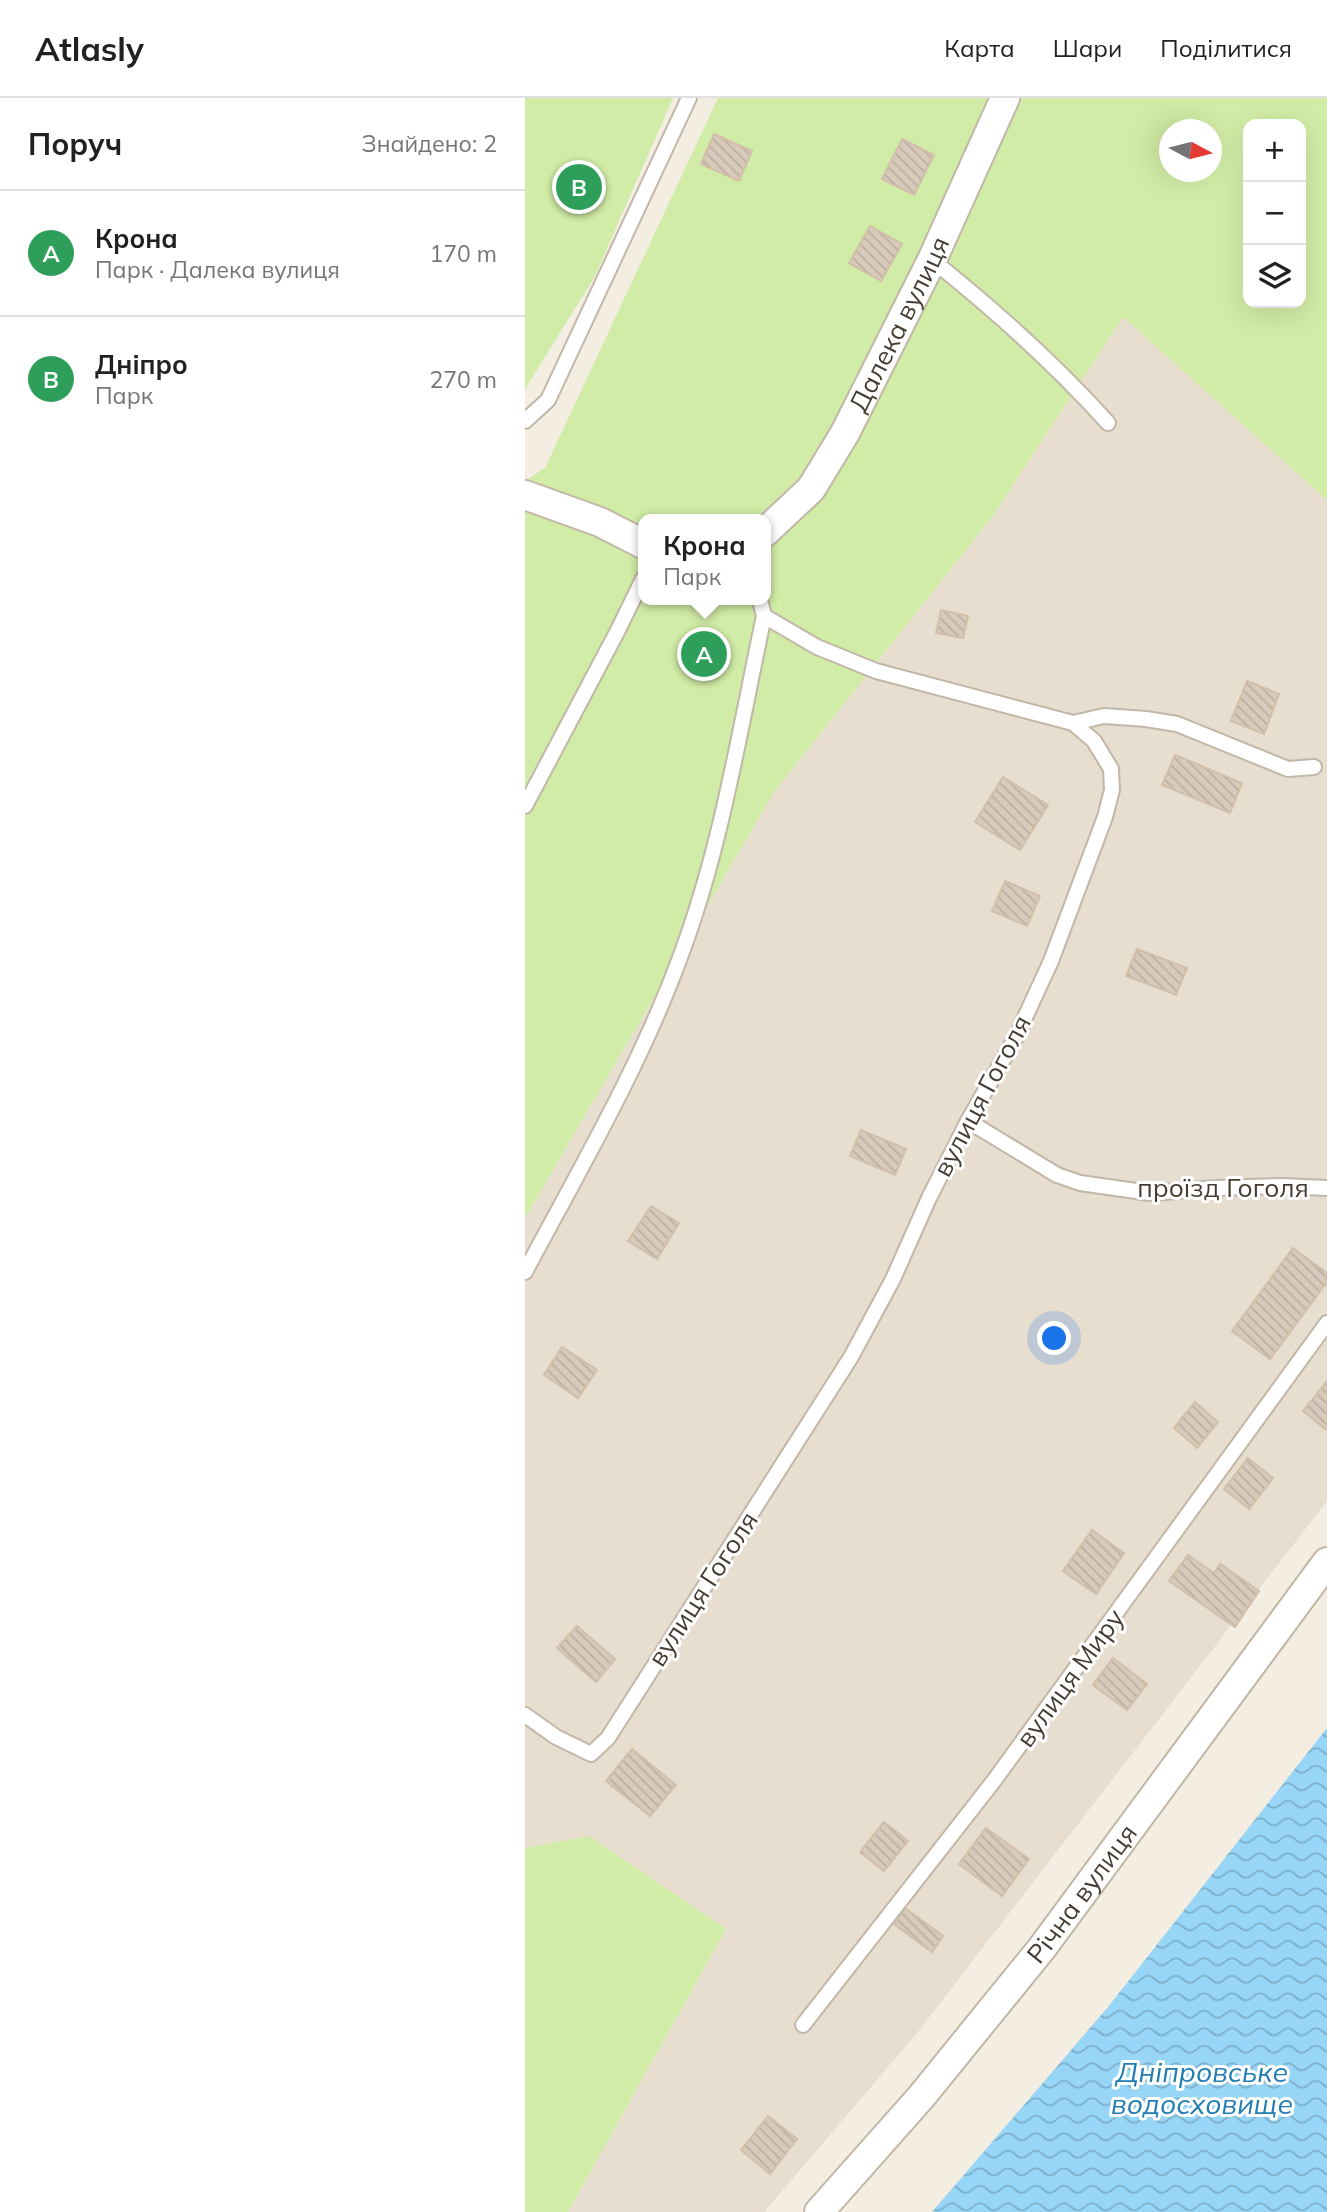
<!DOCTYPE html>
<html lang="uk">
<head>
<meta charset="utf-8">
<style>
	body { margin:0; font-family:Mulish,sans-serif; background:#f6f6f6; color:#202124 }
	.controls { position:absolute; right:21px; top:21px; display:grid; overflow:hidden; border-radius:14px; box-shadow:0 7px 28px #0002 }
	.controls button { width:63px; height:63px; display:grid; place-items:center; padding:0; border:0; border-bottom:2px solid #e0e0e0; background:#fff; color:#202124; font:35px sans-serif }
	.compass { position:absolute; left:634px; top:21px; width:63px; height:63px; border-radius:50%; background:#fff; box-shadow:0 7px 28px #0002; rotate:97deg }
	.you { position:absolute; left:530px; top:1241px; width:24px; height:24px; margin:-18px; border:5px solid #fff; border-radius:50%; background:#1a73e8; box-shadow:0 0 0 10px #1a73e833 }
	.badge { display:grid; place-items:center; width:46px; height:46px; border-radius:50%; background:#d93025; color:#fff; font-size:23px; font-weight:700 }
	.pin { position:absolute; translate:-50% -50%; border:4px solid #fff; box-shadow:0 2px 7px #0006 }
	.popup { position:absolute; left:113px; top:416px; width:133px; height:91px; box-sizing:border-box; display:grid; place-content:center; border-radius:14px; background:#fff; filter:drop-shadow(0 2px 5px #0005); font-size:23px; white-space:nowrap; color:#757577 }
	.popup b { font-size:26px; color:#202124 }
	.popup::after { content:''; position:absolute; left:50%; top:100%; margin-left:-14px; border:14px solid transparent; border-top-color:#fff }
	.list { margin:0; padding:0; list-style:none }
	h2 { display:flex; justify-content:space-between; align-items:center; height:91px; margin:0; padding:0 28px; font-size:30px }
	h2 small { font-size:23px; font-weight:400; color:#757577 }
	.list li { display:grid; grid-template-columns:46px 1fr auto; gap:21px; align-items:center; box-sizing:border-box; height:126px; padding:0 28px; border-top:2px solid #e0e0e0 }
	.list b { display:block; font-size:26px; white-space:nowrap }
	.list p { margin:0; font-size:23px; white-space:nowrap; color:#757577 }
	.list em { font-size:23px; font-style:normal; color:#757577 }
	.icon { flex:none; width:38px; height:38px; fill:none; stroke:currentColor; stroke-width:2; stroke-linecap:round; stroke-linejoin:round }
	.map { position:relative; flex:none; width:802px; height:2114px; overflow:hidden }
	header { display:flex; align-items:center; gap:42px; box-sizing:border-box; height:98px; padding:0 35px; background:#fff; border-bottom:2px solid #e0e0e0 }
	header strong { font-size:33px }
	nav { display:flex; gap:38px; margin-inline-start:auto; font-size:24px }
	main { display:flex }
	aside { flex:1; background:#fff }
	.map>svg:first-child { display:block }
	.residential { fill:#e7ded0 }
	.garden { fill:#d1eca6; fill-rule:evenodd }
	.water { fill:url(#water-waves) }
	.building { fill:url(#building-back-hatch); stroke:#d1bfa9; stroke-width:2 }
	.lines { fill:none; stroke-linecap:round; stroke-linejoin:round }
	.lane-casing { stroke:#c2b7a7; stroke-width:18 }
	.street-casing { stroke:#c2b7a7; stroke-width:32 }
	.lane { stroke:#fff; stroke-width:14 }
	.street { stroke:#fff; stroke-width:28 }
	.labels { text-anchor:middle; stroke-width:6; stroke-linejoin:round; paint-order:stroke }
	.street-label { font-size:26px; fill:#453c32; stroke:#fff }
	.water-label { font-size:28px; font-style:italic; fill:#217db2; stroke:#fff }
</style>
</head>
<body>
<header>
<strong>Atlasly</strong>
<nav><a>Карта</a><a>Шари</a><a>Поділитися</a></nav>
</header>
<main>
<aside>
<h2>Поруч<small>Знайдено: 2</small></h2>
<ul class="list">
<li><span class="badge" style="background:#2e9e5b">A</span><div><b>Крона</b><p>Парк · Далека вулиця</p></div><em>170 m</em></li>
<li><span class="badge" style="background:#2e9e5b">B</span><div><b>Дніпро</b><p>Парк</p></div><em>270 m</em></li>
</ul>
</aside>
<div class="map">
<svg width="802" height="2114" viewBox="0 0 802 2114">
	<defs>
		<pattern id="water-waves" width="16" height="10" patternUnits="userSpaceOnUse" patternTransform="scale(1.75)"><rect width="16" height="10" fill="#97d6f7"/><path d="M0 5q4-4 8 0t8 0" fill="none" stroke="#7dafc9"/></pattern>
		<pattern id="building-back-hatch" width="6" height="6" patternUnits="userSpaceOnUse" patternTransform="scale(1.75)"><rect width="6" height="6" fill="#d8caba"/><path d="M-1 5l2 2M0 0l6 6M5-1l2 2" fill="none" stroke="#bbaea0"/></pattern>
	</defs>
	<rect width="100%" height="100%" fill="#f3ede2"/>
	<path class="residential" d="M598,218L802,402V1403L392,1935L239,2114H43L201,1832L64,1738L0,1750V1120L249,694L467,419Z"/>
	<g class="garden">
		<path d="M0,0H148L70,178L0,291Z"/>
		<path d="M193,0H802V402L598,219L467,419L249,694L0,1120V383L20,370ZM723,26H776V205H723ZM645,32H687V74H645ZM118,421H240V502H118Z"/>
		<path d="M64,1738L201,1831L43,2114H0V1750Z"/>
	</g>
	<path class="water" d="M802,1630V2114H407L583,1909Z"/>
	<g class="building">
		<path d="M189,36L227,53L214,83L176,66Z"/>
		<path d="M377,41L409,57L389,97L357,81Z"/>
		<path d="M345,128L377,146L356,183L324,165Z"/>
		<path d="M416,512L443,518L438,540L411,535Z"/>
		<path d="M722,583L754,596L739,636L706,623Z"/>
		<path d="M650,657L717,685L705,715L637,687Z"/>
		<path d="M478,679L523,707L495,752L450,724Z"/>
		<path d="M480,783L515,798L502,828L467,813Z"/>
		<path d="M612,851L662,870L651,897L601,878Z"/>
		<path d="M336,1032L381,1051L370,1077L325,1058Z"/>
		<path d="M126,1108L154,1125L132,1161L103,1143Z"/>
		<path d="M768,1150L802,1175V1184L745,1261L707,1233Z"/>
		<path d="M37,1249L72,1272L53,1300L19,1277Z"/>
		<path d="M802,1283V1328L800,1331L778,1313Z"/>
		<path d="M670,1304L693,1324L672,1350L649,1330Z"/>
		<path d="M723,1360L748,1380L724,1411L699,1391Z"/>
		<path d="M567,1432L599,1455L571,1496L538,1473Z"/>
		<path d="M663,1457L689,1475L695,1466L734,1493L710,1529L644,1483Z"/>
		<path d="M52,1528L90,1561L71,1584L32,1550Z"/>
		<path d="M588,1560L622,1586L602,1612L568,1587Z"/>
		<path d="M107,1651L151,1687L125,1718L81,1683Z"/>
		<path d="M359,1724L383,1743L359,1773L335,1754Z"/>
		<path d="M461,1730L504,1761L477,1798L434,1766Z"/>
		<path d="M380,1810L418,1838L407,1854L369,1826Z"/>
		<path d="M243,2018L272,2041L245,2076L216,2052Z"/>
	</g>
	<g class="lines">
		<g class="lane-casing">
			<g id="lane">
				<path d="M407,162C471,213 528,264 583,325"/>
				<path d="M0,323L23,302L164,0"/>
				<path d="M548,625L579,618L621,621L652,626L763,671L789,669"/>
				<path d="M0,708L92,534L118,481"/>
				<path d="M443,1023L532,1077L555,1085L625,1095L692,1090L757,1088L802,1090"/>
				<path d="M0,1174C56,1069 117,965 157,854C197,746 215,630 239,518L235,502"/>
				<path d="M0,1617L31,1639L66,1656L83,1640L326,1259L368,1181L404,1100L443,1023L491,939L526,863L580,719L587,692L586,671L569,643L548,625L351,573L292,549L239,518"/>
				<path d="M278,1927L468,1684L802,1225"/>
			</g>
		</g>
		<g class="street-casing">
			<g id="street">
				<path d="M0,397L75,424L118,446"/>
				<path id="s1" d="M240,434L286,391L320,335L407,162L480,0"/>
				<path id="s2" d="M294,2114L396,1999L517,1850L802,1464"/>
			</g>
		</g>
		<use href="#lane" class="lane"/>
		<use href="#street" class="street"/>
	</g>
	<g class="labels">
		<g class="street-label">
			<text dy="9" stroke="none"><textPath href="#s1" startOffset="250">Далека вулиця</textPath></text>
			<text transform="translate(457 998) rotate(-62)" y="9">вулиця Гоголя</text>
			<text x="698" y="1099">проїзд Гоголя</text>
			<text transform="translate(178 1491) rotate(-57)" y="9">вулиця Гоголя</text>
			<text transform="translate(545 1580) rotate(-54)" y="9">вулиця Миру</text>
			<text dy="9" stroke="none"><textPath href="#s2" startOffset="413">Річна вулиця</textPath></text>
		</g>
		<g class="water-label">
			<text x="677" y="1984">Дніпровське<tspan x="677" dy="32">водосховище</tspan></text>
		</g>
	</g>
</svg>
<div class="controls">
<button>+</button>
<button>−</button>
<button><svg class="icon" aria-label="layers" viewBox="0 0 24 24"><path d="M12 4l9 5-9 5-9-5zM3 14l9 5 9-5"/></svg></button>
</div>
<svg class="compass" viewBox="-18 -18 36 36"><path d="M0-13l5 13h-10z" fill="#e53935"/><path d="M0 13l5-13h-10z" fill="#757577"/></svg>
<div class="you"></div>
<div class="pin badge" style="left:179px;top:556px;background:#2e9e5b">A</div>
<div class="popup"><b>Крона</b>Парк</div>
<div class="pin badge" style="left:54px;top:89px;background:#2e9e5b">B</div>
</div>
</main>
</body>
</html>
